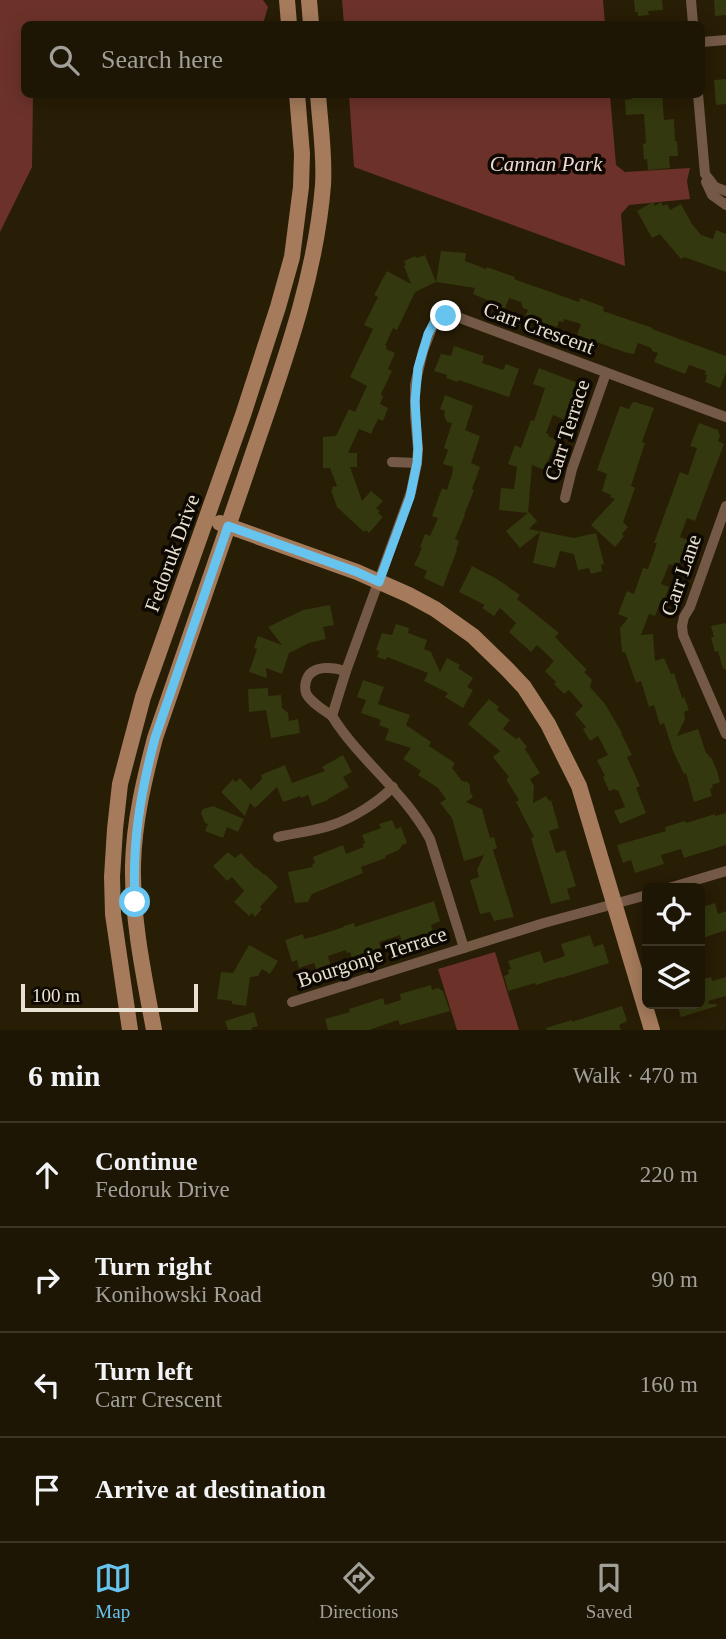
<!DOCTYPE html>
<html lang="en">
<head>
<meta charset="utf-8">
<style>
	body { margin:0; font-family:Georgia,serif; background:#2b2313; color:#f1f3f6 }
	.controls { position:absolute; right:21px; bottom:21px; display:grid; overflow:hidden; border-radius:10px; box-shadow:0 4px 18px #0003 }
	.controls button { width:63px; height:63px; display:grid; place-items:center; padding:0; border:0; border-bottom:2px solid #3c3526; background:#1e1604; color:#f1f3f6; font:35px sans-serif }
	.scale { position:absolute; left:21px; bottom:18px; width:177px; box-sizing:border-box; padding-left:7px; border:4px solid #e9e2d3; border-top:0; font-size:19px; line-height:24px; white-space:nowrap; color:#e9e2d3; -webkit-text-stroke:5px #0d0802; paint-order:stroke }
	.stop { position:absolute; width:21px; height:21px; margin:-16px; border:5px solid #67c4ef; border-radius:50%; background:#fff }
	.stop.end { background:#67c4ef; border-color:#fff; box-shadow:0 2px 7px #0008 }
	.list { margin:0; padding:0; list-style:none }
	h2 { display:flex; justify-content:space-between; align-items:center; height:91px; margin:0; padding:0 28px; font-size:30px }
	h2 small { font-size:23px; font-weight:400; color:#a19f9a }
	.list li { display:grid; grid-template-columns:46px 1fr auto; gap:21px; align-items:center; box-sizing:border-box; height:105px; padding:0 28px; border-top:2px solid #3c3526 }
	.list b { display:block; font-size:26px; white-space:nowrap }
	.list p { margin:0; font-size:23px; white-space:nowrap; color:#a19f9a }
	.list em { font-size:23px; font-style:normal; color:#a19f9a }
	.icon { flex:none; width:38px; height:38px; fill:none; stroke:currentColor; stroke-width:2; stroke-linecap:round; stroke-linejoin:round }
	.map { position:relative; flex:none; width:726px; height:1030px; overflow:hidden }
	.search { position:absolute; background:#1e1604; box-shadow:0 4px 18px #0003; left:21px; right:21px; top:21px; height:77px; display:flex; align-items:center; gap:18px; box-sizing:border-box; padding:0 24px; border-radius:10px; color:#a19f9a; font-size:26px }
	.sheet { height:511px; background:#1e1604 }
	nav { display:flex; justify-content:space-around; align-items:center; box-sizing:border-box; height:98px; border-top:2px solid #3c3526; background:#1e1604; font-size:19px; color:#a19f9a }
	nav a { display:grid; justify-items:center; gap:4px }
	nav .on { color:#67c4ef }
	.map>svg:first-child { display:block }
	.green { fill:#6c322a }
	.building { fill:#33380e }
	.lines { fill:none; stroke-linecap:round; stroke-linejoin:round }
	.street { stroke:#745a46; stroke-width:10 }
	.secondary { stroke:#a57b5b; stroke-width:16 }
	.route { stroke:#67c4ef; stroke-width:9 }
	.labels { text-anchor:middle; stroke-width:7; stroke-linejoin:round; paint-order:stroke }
	.park-label { font-size:21px; font-style:italic; fill:#f0d9d5; stroke:#0d0802 }
	.street-label { font-size:21px; fill:#e9e2d3; stroke:#0d0802 }
</style>
</head>
<body>
<div class="map">
<svg width="726" height="1030" viewBox="0 0 726 1030">
	<rect width="100%" height="100%" fill="#281d05"/>
	<g class="green">
		<path d="M0,0H263L268,7L263,24H24V94L33,95L32,167L0,232Z"/>
		<path d="M342,0H603L605,24H344Z"/>
		<path d="M349,95H610L616,165L625,172L690,168L687,181L690,199L629,205L621,214L625,266L354,167Z"/>
		<path d="M495,952L519,1030H457L438,969Z"/>
	</g>
	<g class="building">
		<path d="M634,0H662L663,10L648,11L649,15L638,16V12H635Z"/>
		<path d="M714,0H726V15L715,16Z"/>
		<path d="M726,79V104L716,105L714,80Z"/>
		<path d="M631,94H662L664,120L674,119L675,141H677L678,156H669L670,168L648,170L647,159L644,160L643,144L646,143L644,114L626,115L625,100L632,99Z"/>
		<path d="M653,202L655,206L661,202L663,206L667,204L670,210L681,204L692,224L701,235L713,239L716,230L726,234V272L684,257L681,259L660,234L652,238L637,211Z"/>
		<path d="M441,251L466,253L465,261L486,269L487,267L515,277L514,279L525,283L579,302L580,298L604,307L603,311L653,328L652,329L726,356V372L720,388L705,382L707,375L705,374L706,371L689,365L685,374L654,362L658,353L652,351L651,348L638,343L634,354L627,353L577,335L581,324L564,319L563,322L559,321L557,327L540,322L525,317L528,310L523,308L521,302L509,298L505,309L491,304L492,302L473,294L475,288L436,282L415,292L397,330L393,328L385,346H387L386,349L395,353L388,369L392,371L381,394L383,397L380,404L388,408L383,421L378,419L371,434L359,429L348,453H357V467H350L362,501L371,491L383,501L376,508L380,511L378,513L383,517L369,533L366,530L364,532L337,507L331,490H333L332,487L337,486L330,468H323V437L336,436L349,409L355,412L367,386L350,377L373,329L364,325L378,297L374,295L387,271L411,284L404,266L406,265L404,261L415,256L416,258L425,255L436,282Z"/>
		<path d="M454,346L484,356L482,363L503,370L506,364L519,369L509,397L458,380V382L446,378L447,375L434,371L441,354L451,356Z"/>
		<path d="M539,368L578,383L565,420L553,415L546,433L549,434L548,436L557,440L544,470L532,465L528,513L499,510L501,488L514,489L517,467L508,464L515,445L521,448L531,420L534,421L545,388L533,384Z"/>
		<path d="M445,395L473,406L465,430L480,436L471,463L480,467L472,489L474,490L464,515H465L455,539L459,541L456,550H457L443,587L424,578L427,571L414,565L422,548L420,547L425,534L430,536L438,518L432,516L442,488L447,490L453,471L452,470L453,467L443,464L448,450L444,448L452,423L447,422L444,415L445,411L440,409Z"/>
		<path d="M635,402L654,408L642,442L645,443L631,486L635,488L623,522L628,527L622,534L624,536L615,547L591,525L615,499L610,497L611,495L602,491L607,474L597,470L620,406L629,409L632,403Z"/>
		<path d="M699,423L718,430L720,436L718,441L724,444L695,521L687,518L680,537L688,540L678,567L669,564L668,567L661,584L669,587L664,601L661,600L655,616L649,614L641,635L653,634L655,661L664,658L671,674L674,673L682,698L684,697L689,710L684,712L685,719L677,736L698,729L706,753H707L710,758L711,757L717,771L720,782L712,785L713,788L710,789L712,796L694,802L686,773L684,774L673,751L664,723L660,725L654,705L649,707L641,681L636,683L625,652H622L620,628L628,618L618,614L627,591L634,594L643,568L648,569L657,543H654L680,472L688,475L697,448L690,446Z"/>
		<path d="M529,512L537,521L529,529L574,538L596,533L604,564L601,565L602,571L591,574L589,568L578,570L574,554L560,551L555,568L533,563L540,532L520,548L506,531Z"/>
		<path d="M472,566L497,579L520,595L517,599L559,633L555,637L587,670L584,672L592,680L590,687L605,704L622,733H621L632,755L627,757L640,786L636,788L646,813L620,824L614,811L625,807L618,790L616,791L615,789L609,791L603,777L605,776L597,760L608,755L598,736L590,741L583,729L586,727L575,714L583,706L569,690L564,694L554,684L556,682L545,671L554,661L537,645L531,652L509,632L516,623L500,608L494,616L482,608L485,605L459,592Z"/>
		<path d="M330,605L334,625L323,627L326,639L309,643L289,653L282,674L266,668L267,678L249,672L257,649L254,648L258,636L282,645L268,627L303,610Z"/>
		<path d="M726,623V669H723L718,651L715,652L711,637H714L711,626Z"/>
		<path d="M396,624L409,628L408,633L427,640L424,649L431,652L440,672L447,658L460,665L458,668L473,678L467,687L473,690L463,708L445,697L448,693L424,681L428,673L387,657L386,660L377,657L379,651L376,650L382,633L392,635Z"/>
		<path d="M363,680L384,687L378,704L410,715L406,725L431,742L429,746L455,763L452,768L462,781L468,782L470,786V792L473,797L466,802L482,809L490,838L494,837L497,848L493,850L514,917L494,921L490,912L480,914L470,880L479,877L477,870L484,855L464,861L452,818L440,803L446,799L438,788L418,775L421,771L403,759L411,748L385,740L389,729L379,725L381,720L361,713L366,700L357,697Z"/>
		<path d="M268,688V696L281,695L282,708L288,713L289,721L298,719L300,733L271,738L266,710L249,712L248,689Z"/>
		<path d="M489,699L499,707L497,710L510,720L503,729L516,739L519,737L527,747L525,749L540,773L530,779L534,786L533,803L546,796L549,801L551,800L559,828L549,831L556,853L565,850L576,886L567,889L570,899L551,904L531,838L534,837L516,802L519,800L506,779L509,777L493,757L500,751L468,724Z"/>
		<path d="M343,755L352,772L343,777L349,787L328,799V800L312,806L308,795L301,798L300,796L283,802L277,787L255,808L250,803L245,816L221,792L233,779L236,782L240,778L251,790L262,779L261,775L285,765L292,783L325,771L322,767Z"/>
		<path d="M213,806L244,819L238,832L227,827L223,838L205,831L208,824L205,823L201,813L203,809Z"/>
		<path d="M726,813V845L684,858L681,849L661,855L664,864L635,873L631,860L623,863L617,845L666,831L665,827L685,821L686,823L715,814V816Z"/>
		<path d="M392,820L396,829L401,827L407,843L402,845L399,850L385,856L386,858L361,867L363,873L312,894L308,902L295,903L288,872L313,867L312,864L315,863L313,857L343,845L346,854L364,847L362,844L365,843L362,835L381,828L379,824Z"/>
		<path d="M228,852L235,858L241,853L256,869L257,868L264,875L265,874L278,887L260,907L262,909L255,917L252,913L249,916L234,902L244,891L232,877L227,881L213,866Z"/>
		<path d="M434,901L440,921L431,925L434,934L402,943L400,935L379,942L381,950L352,960L350,952L346,953V950L328,956L331,967L317,971L314,963L299,968L297,960L292,962L285,940L303,934L304,939L316,936L344,927V926L354,923L355,927Z"/>
		<path d="M715,903L718,914L726,911V930L700,939V919H703L702,915L705,914L703,907Z"/>
		<path d="M590,935L594,947L603,944L609,963L561,978V977L536,985L535,983L508,991L504,976L509,974L508,970L511,969L508,961L540,951L544,963L565,956L561,944Z"/>
		<path d="M249,945L278,961L270,974L262,969L258,976L250,977L246,1006L232,1004V1001L217,999L221,972L233,973Z"/>
		<path d="M711,977L712,981L726,977V996L708,1001L709,1004H716L717,1006L681,1017L677,1004H700V980Z"/>
		<path d="M431,985L432,990L438,988L443,991L450,1011L400,1025L398,1020L369,1030H328L325,1019L350,1012L349,1009L383,998L385,1005L401,1000L400,994Z"/>
		<path d="M622,1006L627,1021L619,1025L621,1030H547L546,1028L572,1020V1022Z"/>
		<path d="M254,1012L258,1026L251,1028L252,1030H228L225,1021Z"/>
	</g>
	<g class="lines">
		<g class="street">
			<path d="M691,0L693,24"/>
			<path d="M702,42L726,40"/>
			<path d="M698,94L705,174L715,187L726,191"/>
			<path d="M706,182L712,195L726,205"/>
			<path d="M392,462L417,463"/>
			<path d="M565,498L572,469L606,373"/>
			<path d="M726,506L690,607L684,617L682,626L683,635L726,734"/>
			<path d="M332,716C324,710 310,702 306,693C305,690 305,684 306,681C311,664 333,667 346,671"/>
			<path d="M278,837C295,833 315,831 332,825C353,818 377,803 393,787"/>
			<path d="M669,888L726,871"/>
			<path d="M647,895L544,923L464,948L430,839C405,792 360,761 332,716L346,671L411,492L417,463L418,449L415,416V385L423,351L434,323L446,316L460,318L726,417"/>
			<path d="M292,1002L464,948"/>
		</g>
		<g class="secondary">
			<path d="M287,0L289,24"/>
			<path d="M309,0L311,24"/>
			<path d="M220,523L357,572L409,595L435,609L473,636L507,669L524,687L548,724L579,786L652,1030"/>
			<path d="M130,1030L113,914L112,877L115,829L120,784L143,697L243,415L278,307L292,257L301,187L302,154L297,94"/>
			<path d="M154,1030C144,976 132,920 133,865C134,822 144,780 155,738C185,651 215,564 245,477C277,381 315,286 323,185C325,155 320,124 318,94"/>
		</g>
	</g>
	<g class="lines">
		<path class="route" d="M135,902C132,843 140,795 155,738L228,526L357,572L379,582L410,497L417,463L418,449L415,401L418,368L428,334L434,323L446,316"/>
	</g>
	<g class="labels">
		<g class="park-label">
			<text x="546" y="171">Cannan Park</text>
		</g>
		<g class="street-label">
			<text transform="translate(539 328) rotate(20)" y="7">Carr Crescent</text>
			<text transform="translate(567 430) rotate(-72)" y="7">Carr Terrace</text>
			<text transform="translate(172 553) rotate(-70)" y="7">Fedoruk Drive</text>
			<text transform="translate(681 575) rotate(-71)" y="7">Carr Lane</text>
			<text transform="translate(372 957) rotate(-18)" y="7">Bourgonje Terrace</text>
		</g>
	</g>
</svg>
<div class="controls">
<button><svg class="icon" aria-label="locate" viewBox="0 0 24 24"><circle cx="12" cy="12" r="6"/><path d="M12 2v4M12 18v4M2 12h4M18 12h4"/></svg></button>
<button><svg class="icon" aria-label="layers" viewBox="0 0 24 24"><path d="M12 4l9 5-9 5-9-5zM3 14l9 5 9-5"/></svg></button>
</div>
<div class="scale">100 m</div>
<div class="stop" style="left:135px;top:902px"></div>
<div class="stop end" style="left:446px;top:316px"></div>
<div class="search"><svg class="icon" aria-label="search" viewBox="0 0 24 24"><circle cx="10" cy="10" r="6"/><path d="M15 15l6 6"/></svg>Search here</div>
</div>
<section class="sheet">
<h2>6 min<small>Walk · 470 m</small></h2>
<ul class="list">
<li><svg class="icon" aria-label="ahead" viewBox="0 0 24 24"><path d="M12 20V5M6 11l6-6 6 6"/></svg><div><b>Continue</b><p>Fedoruk Drive</p></div><em>220 m</em></li>
<li><svg class="icon" aria-label="right" viewBox="0 0 24 24"><path d="M7 20v-9h11M14 6l5 5-5 5"/></svg><div><b>Turn right</b><p>Konihowski Road</p></div><em>90 m</em></li>
<li><svg class="icon" aria-label="left" viewBox="0 0 24 24"><path d="M17 20v-9H6M10 6l-5 5 5 5"/></svg><div><b>Turn left</b><p>Carr Crescent</p></div><em>160 m</em></li>
<li><svg class="icon" aria-label="arrive" viewBox="0 0 24 24"><path d="M6 21V4h12l-3 4 3 4H6"/></svg><div><b>Arrive at destination</b></div></li>
</ul>
</section>
<nav>
<a class="on"><svg class="icon" aria-label="map" viewBox="0 0 24 24"><path d="M3 6l6-2 6 2 6-2v14l-6 2-6-2-6 2zM9 4v14M15 6v14"/></svg>Map</a>
<a><svg class="icon" aria-label="directions" viewBox="0 0 24 24"><path d="M12 3l9 9-9 9-9-9zM9 14v-3h6M13 9l2 2-2 2"/></svg>Directions</a>
<a><svg class="icon" aria-label="saved" viewBox="0 0 24 24"><path d="M7 4h10v16l-5-4-5 4z"/></svg>Saved</a>
</nav>
</body>
</html>
